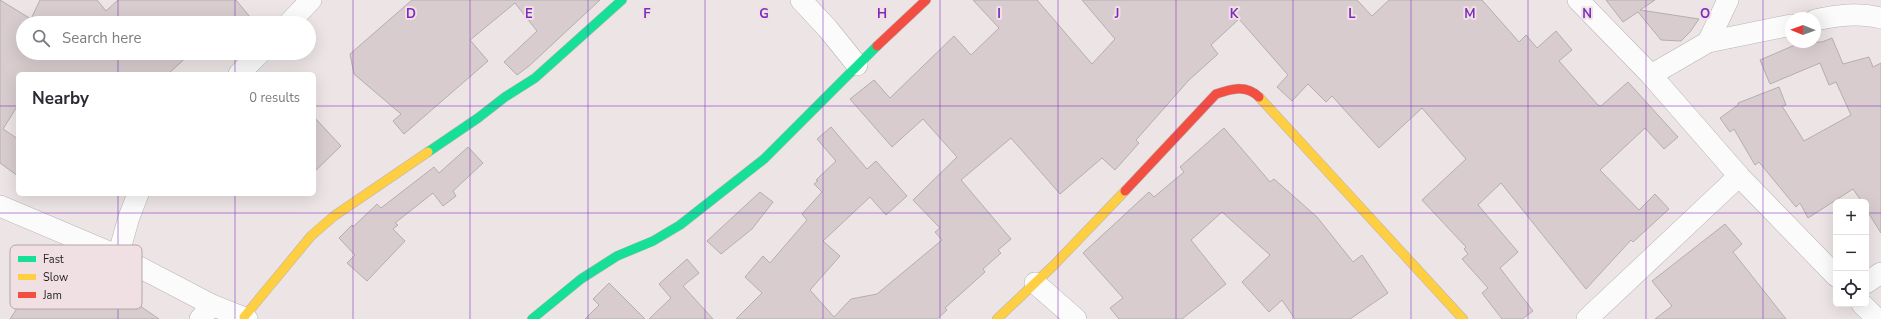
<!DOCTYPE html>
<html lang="en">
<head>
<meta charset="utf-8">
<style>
	body { margin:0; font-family:"Nunito Sans",sans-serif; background:#f2f2f3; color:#2b2b33 }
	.controls { position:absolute; right:12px; bottom:12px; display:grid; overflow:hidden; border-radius:6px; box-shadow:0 4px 16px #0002 }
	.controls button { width:36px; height:36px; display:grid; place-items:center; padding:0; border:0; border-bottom:1px solid #e1e1e2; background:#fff; color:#2b2b33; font:20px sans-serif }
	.compass { position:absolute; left:1785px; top:12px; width:36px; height:36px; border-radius:50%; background:#fff; box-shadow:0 4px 16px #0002; rotate:271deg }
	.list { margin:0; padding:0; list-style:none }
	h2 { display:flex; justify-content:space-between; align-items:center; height:52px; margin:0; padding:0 16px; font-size:17px }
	h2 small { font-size:13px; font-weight:400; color:#7c7c81 }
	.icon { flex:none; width:22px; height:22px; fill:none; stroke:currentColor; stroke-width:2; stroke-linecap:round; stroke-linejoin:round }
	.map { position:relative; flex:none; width:1881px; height:319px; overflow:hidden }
	.search { position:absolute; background:#fff; box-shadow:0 4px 16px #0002; left:16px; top:16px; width:300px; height:44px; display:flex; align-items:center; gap:10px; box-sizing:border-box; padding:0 14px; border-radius:22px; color:#7c7c81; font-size:15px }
	.panel { position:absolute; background:#fff; box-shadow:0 4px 16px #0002; left:16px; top:72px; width:300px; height:124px; border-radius:6px }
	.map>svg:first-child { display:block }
	.building { fill:#d8ccce; stroke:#b4aeaf }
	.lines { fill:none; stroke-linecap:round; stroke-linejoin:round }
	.street-casing { stroke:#b9b4b4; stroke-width:22 }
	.fast-casing { stroke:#b9b4b4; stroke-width:10 }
	.slow-casing { stroke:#b9b4b4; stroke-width:10 }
	.jam-casing { stroke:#b9b4b4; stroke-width:10 }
	.street { stroke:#fcfbfb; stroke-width:21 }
	.fast { stroke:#16e098; stroke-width:9 }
	.slow { stroke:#ffcf43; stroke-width:9 }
	.jam { stroke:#f24e42; stroke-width:9 }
	.grid { fill:none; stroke:#7b2cbf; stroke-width:1; stroke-opacity:0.55 }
	.key { fill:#f0e0e3; stroke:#b3a6a8; stroke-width:1 }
	.key-label { font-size:11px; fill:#251f20 }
	.grid-label { font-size:13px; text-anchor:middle; font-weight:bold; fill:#7b2cbf; stroke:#f0e0e3; stroke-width:4; stroke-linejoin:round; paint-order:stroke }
</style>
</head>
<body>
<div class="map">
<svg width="1881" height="319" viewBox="0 0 1881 319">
	<rect width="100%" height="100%" fill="#ece4e5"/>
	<g class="building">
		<path d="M0,0L31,19L40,0H97L106,11L118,0H236L255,23H23V53H191L168,74H18V105L3,129L18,139V176L0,163Z"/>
		<path d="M412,0H600L529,66L517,75L504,62L537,31L515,3L470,40L488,61L404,134L393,121L401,114L354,74L350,54Z"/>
		<path d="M973,0H1037L1092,64L1115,39L1082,0H1357L1372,16L1389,0H1482L1519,42L1526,35L1537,48L1556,31L1572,50L1559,61L1598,105L1601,106L1628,82L1678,137L1664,149L1645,128L1600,170L1639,210L1655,194L1669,209L1633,242L1631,240L1586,289L1501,183L1478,205L1518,252L1500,268L1533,311L1522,319H1502L1482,293L1488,288L1462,259L1468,254L1464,249L1466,247L1422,200L1466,159L1422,108L1379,148L1332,96L1326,102L1308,84L1292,101L1277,87L1288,75L1239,19L1211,45L1218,54L1189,80L1136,140L1139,143L1115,170L1102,158L1060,194L1011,138L961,180L1011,239L998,250L1001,253L983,269L985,272L945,308L947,310L937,319H736L762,293L745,277L763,256L770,263L807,220L802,214L822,192L814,184L818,181L816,180L836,161L817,139L831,127L867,169L876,161L907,196L886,215L870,197L823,241L840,256L810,290L834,317L851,299L877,294L942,240L935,232L940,228L913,200L957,157L923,119L892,147L850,99L874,80L890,98L954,36L971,55L999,28Z"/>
		<path d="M1606,0H1655L1640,10L1699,19L1690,32L1681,41L1661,40L1638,12L1623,22Z"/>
		<path d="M1832,38L1843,64L1869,57L1873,67L1881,63V233L1866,209V202H1862L1853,189L1808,218L1800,203L1796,207L1759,162L1755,165L1734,129L1730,132L1720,118L1738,105V103L1779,87L1786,105L1782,106L1804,141L1851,115L1836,82L1829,85L1820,63L1770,84L1760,60L1802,42H1822Z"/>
		<path d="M314,117L341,146L314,172Z"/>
		<path d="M1224,128L1270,182L1274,179L1317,217L1353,262L1362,255L1388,293L1350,319H1295L1282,300L1269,312L1242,282L1270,255L1222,212L1191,240L1226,284L1182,319H1119L1110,308L1123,298L1083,253L1149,192L1154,197L1184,172L1180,167Z"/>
		<path d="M468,147L483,163L453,191L456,196L443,206L433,193L395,223L398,225L393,229L405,241L367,281L347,263L355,255L339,238L352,225L353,227L377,204L381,208L434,167L439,173Z"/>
		<path d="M760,192L773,202L752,229L721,254L707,241Z"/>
		<path d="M1725,224L1742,244L1733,252L1786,319H1655L1672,306L1652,281Z"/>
		<path d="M54,252L99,283L101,279L159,319H10Z"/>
		<path d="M687,259L699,273L683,286L713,319H649L671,298L659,284Z"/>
		<path d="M609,283L645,319H585L599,305L593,299Z"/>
	</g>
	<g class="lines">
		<g class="street-casing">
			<g id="street">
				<path d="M801,0L828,29L857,65"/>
				<path d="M1578,0L1651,75L1739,176L1836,276"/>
				<path d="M1815,20C1837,15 1859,12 1881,18"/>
				<path d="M289,23L311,0"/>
				<path d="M1708,42L1791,25"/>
				<path d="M239,74L260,53"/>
				<path d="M1651,75L1708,42L1728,0"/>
				<path d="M0,206L118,256L212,305L247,319"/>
				<path d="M118,256L129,217L138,194"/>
				<path d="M1035,283L1076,319"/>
				<path d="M1866,283L1881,273"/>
				<path d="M1862,304L1877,319"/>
				<path d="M200,319L212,305"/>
				<path d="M1587,319L1739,176"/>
			</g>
		</g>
		<g class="fast-casing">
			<g id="fast">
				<path d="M428,152L478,118L505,97L535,78L622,0"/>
				<path d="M532,319L581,279L617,256L653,241L680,225L764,159L877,46"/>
			</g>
		</g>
		<g class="slow-casing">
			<g id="slow">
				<path d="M1259,97L1463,319"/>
				<path d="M244,317L311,236L334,216L428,152"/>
				<path d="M997,319L1054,265L1125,191"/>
			</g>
		</g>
		<g class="jam-casing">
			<g id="jam">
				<path d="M877,46L926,0"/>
				<path d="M1125,191L1216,94C1231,89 1246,84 1259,97"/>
			</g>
		</g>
		<use href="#street" class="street"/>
		<use href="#fast" class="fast"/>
		<use href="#slow" class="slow"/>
		<use href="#jam" class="jam"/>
	</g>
	<path class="grid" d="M118,0V23M235,0V23M353,0V319M470,0V319M588,0V319M705,0V319M823,0V319M940,0V319M1058,0V319M1176,0V319M1293,0V319M1411,0V319M1528,0V319M1646,0V319M1763,0V319M118,53V74M235,53V74M0,106H18M314,106H1881M118,194V319M235,194V319M0,213H1836M1866,213H1881"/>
	<rect x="10" y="245" width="132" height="64" rx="6" class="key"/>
	<rect x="18" y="256" width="18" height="6" fill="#16e098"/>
	<rect x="18" y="274" width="18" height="6" fill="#ffcf43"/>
	<rect x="18" y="292" width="18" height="6" fill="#f24e42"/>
	<g class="key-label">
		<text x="43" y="263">Fast</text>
		<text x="43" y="281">Slow</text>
		<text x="43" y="299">Jam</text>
	</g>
	<g class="grid-label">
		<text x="411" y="18">D</text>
		<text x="529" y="18">E</text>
		<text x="647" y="18">F</text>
		<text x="764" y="18">G</text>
		<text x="882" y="18">H</text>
		<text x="999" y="18">I</text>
		<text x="1117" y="18">J</text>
		<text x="1234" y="18">K</text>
		<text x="1352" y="18">L</text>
		<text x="1470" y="18">M</text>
		<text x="1587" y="18">N</text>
		<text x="1705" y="18">O</text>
	</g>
</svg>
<div class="controls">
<button>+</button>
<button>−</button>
<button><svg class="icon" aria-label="locate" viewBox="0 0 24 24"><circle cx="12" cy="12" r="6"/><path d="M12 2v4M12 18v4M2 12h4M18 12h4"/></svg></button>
</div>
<svg class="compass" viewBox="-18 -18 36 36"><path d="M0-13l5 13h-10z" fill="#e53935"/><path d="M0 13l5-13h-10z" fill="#7c7c81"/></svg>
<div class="search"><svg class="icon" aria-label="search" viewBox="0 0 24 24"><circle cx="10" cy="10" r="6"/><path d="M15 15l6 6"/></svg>Search here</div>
<section class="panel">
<h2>Nearby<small>0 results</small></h2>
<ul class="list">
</ul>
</section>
</div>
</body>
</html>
